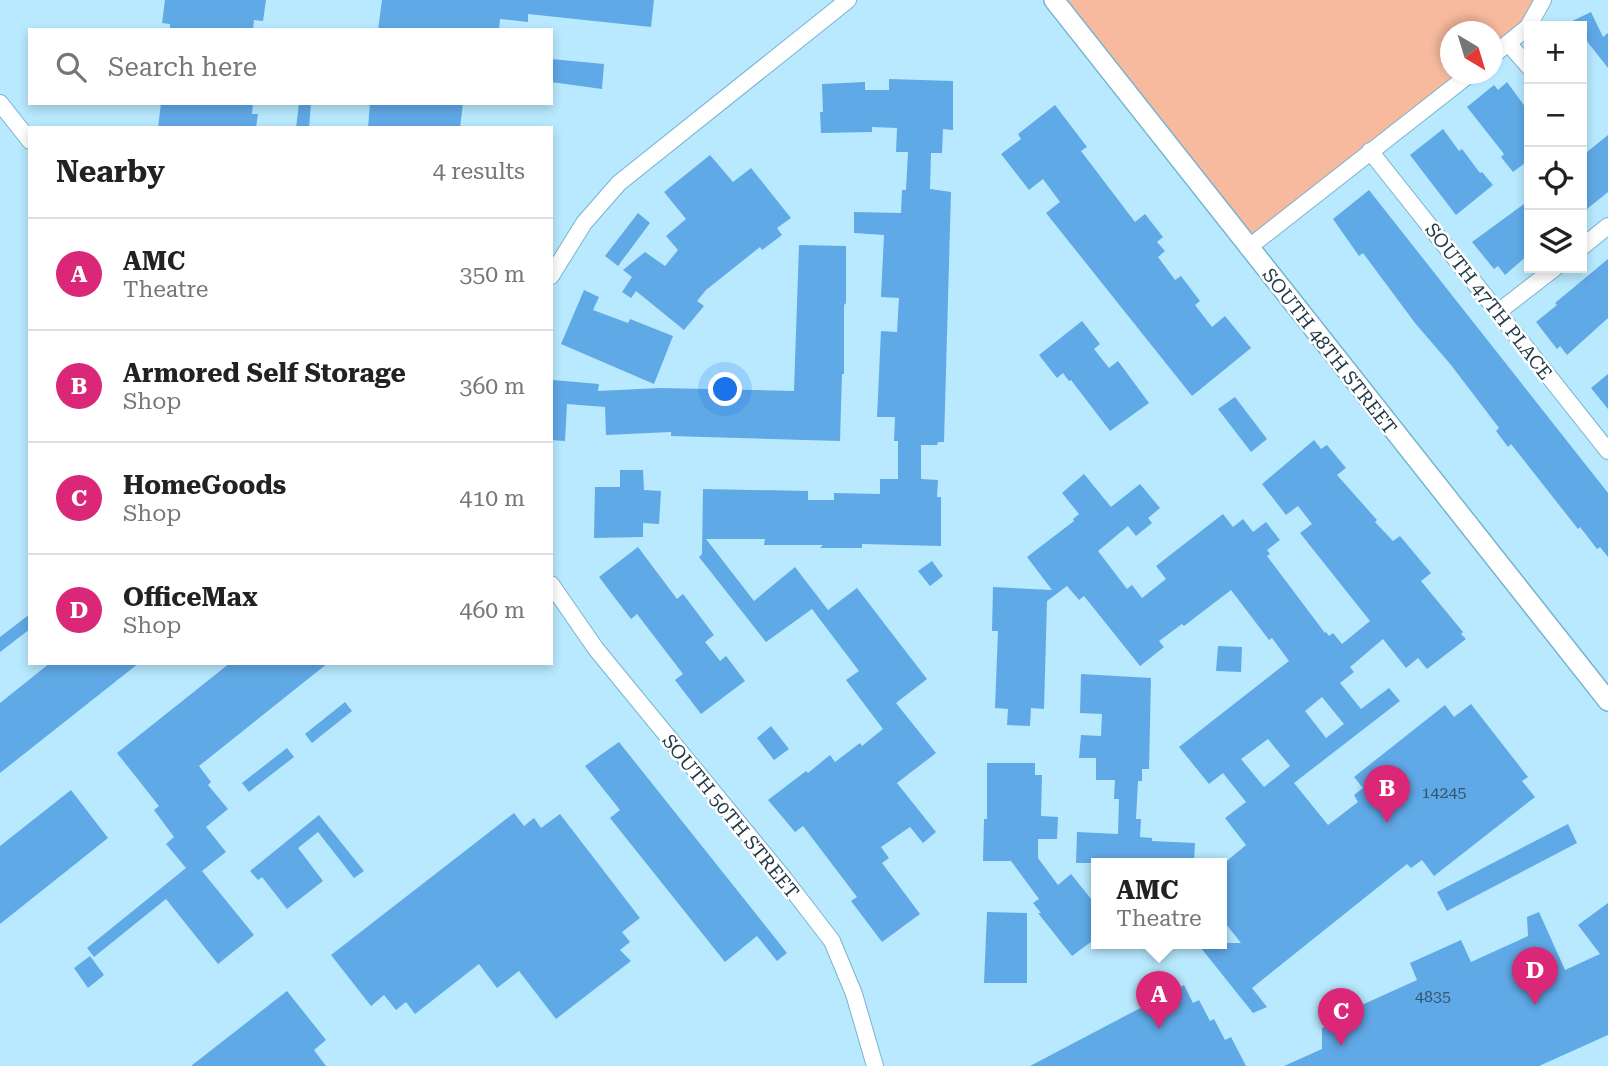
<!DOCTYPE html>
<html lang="en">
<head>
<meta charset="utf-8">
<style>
	body { margin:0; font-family:"Roboto Serif",serif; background:#f2f2f2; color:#222 }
	.controls { position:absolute; right:21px; top:21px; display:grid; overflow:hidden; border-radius:0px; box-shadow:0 4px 10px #0003 }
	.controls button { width:63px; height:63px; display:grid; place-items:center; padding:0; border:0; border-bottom:2px solid #e0e0e0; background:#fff; color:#222; font:35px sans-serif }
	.compass { position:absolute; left:1440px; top:21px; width:63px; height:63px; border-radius:50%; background:#fff; box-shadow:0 4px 10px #0003; rotate:142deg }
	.you { position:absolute; left:726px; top:390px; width:24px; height:24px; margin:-18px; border:5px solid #fff; border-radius:50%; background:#1a73e8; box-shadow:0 0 0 10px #1a73e833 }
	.badge { display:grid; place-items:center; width:46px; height:46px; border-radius:50%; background:#db2777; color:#fff; font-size:23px; font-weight:700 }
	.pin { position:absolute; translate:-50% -58px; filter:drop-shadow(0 2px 4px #0008) }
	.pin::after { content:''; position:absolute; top:37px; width:24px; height:21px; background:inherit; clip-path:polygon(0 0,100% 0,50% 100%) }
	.popup { position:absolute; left:1091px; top:858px; width:136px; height:91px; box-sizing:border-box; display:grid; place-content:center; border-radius:0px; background:#fff; filter:drop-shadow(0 2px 5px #0005); font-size:23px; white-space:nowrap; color:#767676 }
	.popup b { font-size:26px; color:#222 }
	.popup::after { content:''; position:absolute; left:50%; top:100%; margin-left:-14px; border:14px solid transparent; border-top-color:#fff }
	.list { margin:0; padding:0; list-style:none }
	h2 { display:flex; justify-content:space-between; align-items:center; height:91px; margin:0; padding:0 28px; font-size:30px }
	h2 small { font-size:23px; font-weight:400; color:#767676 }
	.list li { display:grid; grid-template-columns:46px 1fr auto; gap:21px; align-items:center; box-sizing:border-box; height:112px; padding:0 28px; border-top:2px solid #e0e0e0 }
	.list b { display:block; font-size:26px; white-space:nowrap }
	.list p { margin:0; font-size:23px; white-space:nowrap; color:#767676 }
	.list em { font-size:23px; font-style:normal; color:#767676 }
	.icon { flex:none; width:38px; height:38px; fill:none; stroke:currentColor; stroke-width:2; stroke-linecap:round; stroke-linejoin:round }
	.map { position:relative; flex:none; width:1608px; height:1066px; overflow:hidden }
	.search { position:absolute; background:#fff; box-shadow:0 4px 10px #0003; left:28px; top:28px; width:525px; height:77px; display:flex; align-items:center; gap:18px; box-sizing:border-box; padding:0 24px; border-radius:0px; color:#767676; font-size:26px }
	.panel { position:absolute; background:#fff; box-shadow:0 4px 10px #0003; left:28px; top:126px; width:525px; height:539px; border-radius:0px }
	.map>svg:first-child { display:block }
	.green { fill:#f7ba9e }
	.building { fill:#60a9e7; fill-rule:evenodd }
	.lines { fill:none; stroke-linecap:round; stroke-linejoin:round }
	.minor-casing { stroke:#77b4ce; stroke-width:18 }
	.major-casing { stroke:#77b4ce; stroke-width:22 }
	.minor { stroke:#fff; stroke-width:16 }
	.major { stroke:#fff; stroke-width:19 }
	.labels { text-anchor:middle; stroke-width:5; stroke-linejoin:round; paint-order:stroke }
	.number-label { font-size:16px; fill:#32566e }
	.street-label { font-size:19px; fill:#223b46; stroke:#fff }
</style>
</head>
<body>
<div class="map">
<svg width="1608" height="1066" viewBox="0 0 1608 1066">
	<rect width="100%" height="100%" fill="#b8e9fe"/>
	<path class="green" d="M1054,0H1543L1493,56L1492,32H1450V74H1470L1248,248Z"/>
	<g class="building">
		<path d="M165,0H266L263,21L254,20L253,30H170V24L162,23Z"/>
		<path d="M382,0H654L651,27L528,14V22L500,19L499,30H378Z"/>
		<path d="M1591,12L1603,37L1608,33V68L1586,40L1582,42V26H1562Z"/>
		<path d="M551,59L604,64L602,89L551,82Z"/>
		<path d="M889,79L953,81V130L943,129L942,153H931L930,189L951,192L944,442H938L937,445H921V479L938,480L937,497H941V546L862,544V548H820L823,545H764L765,539H706L754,601L795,567L828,610L857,588L927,679L896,703L936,753L897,783L936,832L923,843L910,827L881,847L889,858L882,863L920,914L882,942L851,901L857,897L803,826L795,832L768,800L806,771L808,773L830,755L835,762L860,743L862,746L883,729L846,680L859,671L812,609L766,642L699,557L702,554L703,489L808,491V500H834V493L880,494V479H898V441H894L895,417H877L881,331L897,332L899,298L881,297L884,235L854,233V212L901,213L902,190H906L908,152H896L897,128L872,127V132L821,133L820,112H823L822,84L865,82V90H889Z"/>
		<path d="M1507,82L1529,112V160L1513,172L1501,157L1504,154L1467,107L1494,85L1498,90Z"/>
		<path d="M161,103H253L252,114H258L256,128H158Z"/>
		<path d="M299,103H311L309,128H296Z"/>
		<path d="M370,103H463L460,128H368Z"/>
		<path d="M1055,105L1087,147L1081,151L1135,222L1145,214L1163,237L1157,242L1165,251L1158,257L1175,280L1181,276L1200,301L1195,305L1212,327L1225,316L1251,348L1192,396L1046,213L1060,202L1043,179L1029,190L1001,154L1021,139L1018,134Z"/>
		<path d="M1443,129L1459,151L1462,149L1480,173L1482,172L1493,185L1456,215L1410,155Z"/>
		<path d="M1608,135V192L1582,213V156Z"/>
		<path d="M710,155L733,182L751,168L791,218L777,228L782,235L762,250L760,247L706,290L697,301L704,306L684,330L636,291L631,298L622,292L632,277L623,270L645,252L665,266L678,250L666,236L686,219L664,192Z"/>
		<path d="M1369,190L1608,493V557L1600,547L1597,549L1580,527L1578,529L1511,444L1508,447L1496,431L1499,428L1451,365L1415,323L1363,253L1359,256L1333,219Z"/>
		<path d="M1524,204L1529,211V254L1505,275L1498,266L1494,269L1472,242Z"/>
		<path d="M638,213L650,223L618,266L605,256Z"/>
		<path d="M799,245L846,246V303L844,305V374H842L840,441L671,436V432L606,435L605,407L567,404L565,441L551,440L553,380L599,384L598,391L660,388L794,391Z"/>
		<path d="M1608,259V318L1567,355L1560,346L1557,349L1536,322L1557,305L1555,303Z"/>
		<path d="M584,290L599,297L593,310L628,323L630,319L673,336L654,384L561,344Z"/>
		<path d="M1082,321L1100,344L1094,349L1109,368L1118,361L1149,403L1110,431L1071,380L1069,381L1063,373L1057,378L1039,355Z"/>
		<path d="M1608,374V409L1591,388Z"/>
		<path d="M1235,397L1267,439L1251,452L1218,409Z"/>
		<path d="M1314,440L1321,449L1327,445L1346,468L1337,475L1377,520L1375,522L1393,541L1400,536L1431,573L1421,581L1463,632L1461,634L1466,639L1427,669L1418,658L1406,668L1383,639L1356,662L1350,667L1354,672L1340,683L1361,709L1389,688L1400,701L1294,783L1328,825L1358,802L1354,795L1363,788L1354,777L1445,705L1454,717L1471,704L1528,777L1522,781L1535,797L1434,876L1422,860L1411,868L1407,864L1252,988L1267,1007L1253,1013L1197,943H1241L1222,919V865L1246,845L1225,818L1246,802L1223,773L1209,784L1179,747L1289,661L1272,638L1269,640L1231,590L1184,626L1182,624L1159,641L1164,647L1140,666L1084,596L1079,600L1067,586L1047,601L1044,709L1031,708L1030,726L1007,725L1008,709L995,708L998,631H992L993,587L1052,590L1027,557L1074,521L1073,519L1079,514L1062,493L1084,474L1111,507L1140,484L1160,508L1148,518L1152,523L1136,536L1128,526L1098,551L1127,589L1132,585L1142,598L1166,579L1156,566L1223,514L1233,527L1243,519L1253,532L1266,522L1280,540L1267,550L1270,554L1267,556L1325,633L1326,632L1329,636L1333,633L1342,644L1370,621L1300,533L1312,524L1298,506L1286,515L1262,484ZM1322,697L1344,724L1326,738L1305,711ZM1268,739L1290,766L1264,787L1241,759Z"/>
		<path d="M620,470H643L644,490L661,491L659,524L643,523V537L594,538L595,487H620Z"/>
		<path d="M638,547L677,599L683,594L714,635L705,642L720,661L726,656L745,681L701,714L675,680L683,674L637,614L631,619L599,577Z"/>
		<path d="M932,561L943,576L930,586L918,571Z"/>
		<path d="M30,614V629L0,652V637Z"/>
		<path d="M1218,646L1242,647L1241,672L1216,671Z"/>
		<path d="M50,663H139L0,773V703Z"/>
		<path d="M230,663H328L199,766L211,782L208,785L228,809L206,827L226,852L202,871L254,935L218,964L166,899L94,957L87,948L186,868L166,844L174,837L154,810L159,806L117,753Z"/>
		<path d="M1081,674L1151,678L1149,769H1142V781H1138L1136,819H1141L1140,837L1152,838V841L1195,843L1194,862L1152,860V863H1076L1077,832L1118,834L1119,799H1114L1115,780H1096V758H1079L1081,735L1101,736L1102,714L1080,713Z"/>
		<path d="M345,702L352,711L312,743L305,734Z"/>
		<path d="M771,726L789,749L774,760L757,738Z"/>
		<path d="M619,742L787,953L777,961L757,936L725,962L610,818L620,810L585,766Z"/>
		<path d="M287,748L294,757L249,792L242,783Z"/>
		<path d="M987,763H1035V775H1042L1041,816L1058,817L1057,839H1038V858L1058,885L1071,874L1096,905V938L1072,956L1038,913H1041L1033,903L1039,899L1011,861H983L984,819H987Z"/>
		<path d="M71,790L108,838L0,924V846Z"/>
		<path d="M514,813L524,826L534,818L541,828L560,814L640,918L622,932L630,942L620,950L631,961L556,1019L519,971L497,988L479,964L415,1014L406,1002L396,1010L384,995L371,1006L331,955Z"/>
		<path d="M319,815L364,871L354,878L318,832L298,848L323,881L287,909L262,877L258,880L250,871Z"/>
		<path d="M1568,824L1577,843L1447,911L1437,892Z"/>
		<path d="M1608,903V1035L1539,1066H1284L1322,1049V1028L1347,1018L1344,1013L1417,980L1410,963L1461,940L1471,962L1528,936L1527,917L1539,912L1565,970L1600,954L1578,925Z"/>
		<path d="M987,912L1027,913V983H984Z"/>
		<path d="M90,956L104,975L88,988L74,968Z"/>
		<path d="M1184,985L1193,1003L1199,1000L1210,1021L1214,1019L1225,1040L1231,1037L1246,1066H1030Z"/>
		<path d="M287,991L326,1040L314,1050L326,1066H191Z"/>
	</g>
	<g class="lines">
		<g class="minor-casing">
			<g id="minor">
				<path d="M1508,43L1529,67"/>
				<path d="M1492,56L1528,27L1543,0"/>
				<path d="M0,103L30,141"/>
				<path d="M1370,151L1608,451"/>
				<path d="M1582,247L1608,226"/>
				<path d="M1248,248L1470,74"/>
				<path d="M551,276L584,223L619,183L848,0"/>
				<path d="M1498,312L1555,268"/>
				<path d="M551,584L596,649L782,876L832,941L854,994L875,1066"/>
			</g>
		</g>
		<g class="major-casing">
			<path id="major" d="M1054,0L1608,701"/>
		</g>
		<use href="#minor" class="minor"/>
		<use href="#major" class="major"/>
	</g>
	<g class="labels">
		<g class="number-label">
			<text x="1444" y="798">14245</text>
			<text x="1433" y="1002">4835</text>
		</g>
		<g class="street-label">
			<text transform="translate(1489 301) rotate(52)" y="7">SOUTH 47TH PLACE</text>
			<text transform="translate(1330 351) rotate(52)" y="7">SOUTH 48TH STREET</text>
			<text transform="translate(731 816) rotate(51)" y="7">SOUTH 50TH STREET</text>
		</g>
	</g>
</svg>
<div class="controls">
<button>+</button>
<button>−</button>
<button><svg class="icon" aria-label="locate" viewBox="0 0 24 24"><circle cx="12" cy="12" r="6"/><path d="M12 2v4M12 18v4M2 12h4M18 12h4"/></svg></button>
<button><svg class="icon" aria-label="layers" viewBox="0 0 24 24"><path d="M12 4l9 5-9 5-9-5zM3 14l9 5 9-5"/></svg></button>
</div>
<svg class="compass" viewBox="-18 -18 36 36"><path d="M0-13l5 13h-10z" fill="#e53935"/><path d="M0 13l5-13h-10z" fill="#767676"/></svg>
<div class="you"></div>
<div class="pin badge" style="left:1159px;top:1029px">A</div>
<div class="popup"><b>AMC</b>Theatre</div>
<div class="pin badge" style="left:1387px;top:823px">B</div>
<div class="pin badge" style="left:1341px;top:1046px">C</div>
<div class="pin badge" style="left:1535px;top:1005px">D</div>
<div class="search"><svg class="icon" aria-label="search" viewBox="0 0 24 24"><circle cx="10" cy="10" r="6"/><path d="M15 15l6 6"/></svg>Search here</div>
<section class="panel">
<h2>Nearby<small>4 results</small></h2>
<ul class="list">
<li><span class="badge">A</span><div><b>AMC</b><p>Theatre</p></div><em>350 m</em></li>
<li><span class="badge">B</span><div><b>Armored Self Storage</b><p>Shop</p></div><em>360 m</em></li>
<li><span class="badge">C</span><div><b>HomeGoods</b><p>Shop</p></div><em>410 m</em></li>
<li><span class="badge">D</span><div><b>OfficeMax</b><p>Shop</p></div><em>460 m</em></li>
</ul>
</section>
</div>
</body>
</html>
